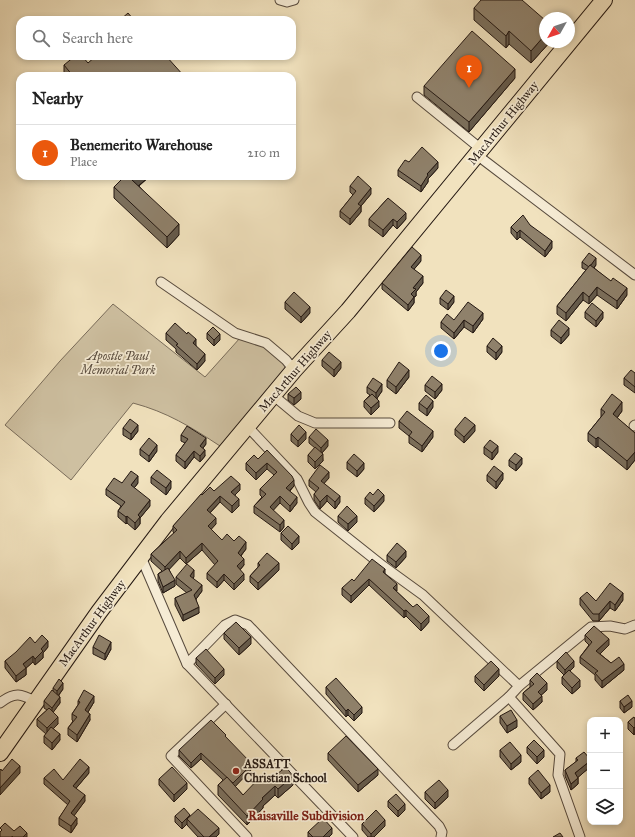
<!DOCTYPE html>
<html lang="en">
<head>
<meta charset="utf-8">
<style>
	body { margin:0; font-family:"IM FELL Great Primer",serif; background:#f6f6f6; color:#222 }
	.controls { position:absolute; right:12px; bottom:12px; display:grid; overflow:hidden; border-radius:8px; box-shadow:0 2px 6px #0003 }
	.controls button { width:36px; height:36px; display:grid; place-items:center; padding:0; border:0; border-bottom:1px solid #e0e0e0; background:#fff; color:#222; font:20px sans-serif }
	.compass { position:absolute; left:539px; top:12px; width:36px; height:36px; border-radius:50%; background:#fff; box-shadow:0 2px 6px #0003; rotate:230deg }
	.you { position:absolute; left:441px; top:351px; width:14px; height:14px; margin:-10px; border:3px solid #fff; border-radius:50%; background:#1a73e8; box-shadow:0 0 0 6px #1a73e833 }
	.badge { display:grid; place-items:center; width:26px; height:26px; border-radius:50%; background:#ea580c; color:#fff; font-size:13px; font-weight:700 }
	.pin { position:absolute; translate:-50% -33px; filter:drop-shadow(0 1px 2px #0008) }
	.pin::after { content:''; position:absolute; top:21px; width:14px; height:12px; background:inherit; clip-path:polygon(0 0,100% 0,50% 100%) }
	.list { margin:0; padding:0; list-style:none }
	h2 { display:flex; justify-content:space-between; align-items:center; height:52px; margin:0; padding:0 16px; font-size:17px }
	h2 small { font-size:13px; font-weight:400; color:#767676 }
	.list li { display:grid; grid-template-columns:26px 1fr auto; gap:12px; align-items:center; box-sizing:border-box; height:56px; padding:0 16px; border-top:1px solid #e0e0e0 }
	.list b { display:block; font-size:15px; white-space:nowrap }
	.list p { margin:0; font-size:13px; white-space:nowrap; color:#767676 }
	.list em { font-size:13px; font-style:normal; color:#767676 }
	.icon { flex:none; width:22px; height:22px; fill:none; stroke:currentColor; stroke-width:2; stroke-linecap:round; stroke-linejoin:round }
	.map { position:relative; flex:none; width:635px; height:837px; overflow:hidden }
	.search { position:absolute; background:#fff; box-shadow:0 2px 6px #0003; left:16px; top:16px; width:280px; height:44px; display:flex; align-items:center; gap:10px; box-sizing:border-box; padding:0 14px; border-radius:12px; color:#767676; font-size:15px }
	.panel { position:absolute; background:#fff; box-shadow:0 2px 6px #0003; left:16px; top:72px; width:280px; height:108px; border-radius:12px }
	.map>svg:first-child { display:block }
	.green { fill:#cec0a1; stroke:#796c5a }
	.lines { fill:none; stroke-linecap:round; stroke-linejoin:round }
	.minor-casing { stroke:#574a3d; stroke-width:11 }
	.trunk-casing { stroke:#241812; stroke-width:18 }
	.minor { stroke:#f6ecd5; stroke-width:9 }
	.trunk { stroke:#f1e2be; stroke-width:16 }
	.wall { fill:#7b6f5c; stroke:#241812 }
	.shaded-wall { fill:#645a4b; stroke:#241812 }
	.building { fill:#8f816b; stroke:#241812 }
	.poi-dot { fill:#8f2418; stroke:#f6ecd5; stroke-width:1.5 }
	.labels { text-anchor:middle; stroke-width:3.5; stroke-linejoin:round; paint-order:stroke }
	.street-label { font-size:12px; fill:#241812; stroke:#f6ecd5 }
	.park-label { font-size:12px; font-style:italic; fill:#574a3d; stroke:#f6ecd5 }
	.poi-label { font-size:12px; font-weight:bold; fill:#241812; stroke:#f6ecd5; text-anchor:start }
	.neighbourhood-label { font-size:13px; font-weight:bold; fill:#7a1f14; stroke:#f6ecd5 }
</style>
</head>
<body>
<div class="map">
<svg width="635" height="837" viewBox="0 0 635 837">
	<rect width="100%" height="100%" fill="#f1e2be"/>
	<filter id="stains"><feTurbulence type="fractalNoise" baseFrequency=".005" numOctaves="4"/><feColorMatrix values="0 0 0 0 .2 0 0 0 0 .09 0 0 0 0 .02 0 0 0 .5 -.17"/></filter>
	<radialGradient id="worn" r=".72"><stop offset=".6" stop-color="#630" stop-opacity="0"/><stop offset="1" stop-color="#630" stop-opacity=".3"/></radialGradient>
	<path class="green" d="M113,304L205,377L240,338L264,344L289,365L220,446C191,427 167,412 133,403L71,480L5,425L60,361Z"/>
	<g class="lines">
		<g class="minor-casing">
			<g id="minor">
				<path d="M280,0L287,2L294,0"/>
				<path d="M417,97L481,149"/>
				<path d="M477,155L635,275"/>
				<path d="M161,282L235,333L266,343L286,360L294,370"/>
				<path d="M274,396L298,416L315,423H390"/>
				<path d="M247,426L297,479L309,503L315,512L383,566L423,595L519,686L509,697L560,754L558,775L580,837"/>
				<path d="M634,426L635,425"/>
				<path d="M141,557L187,664L353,837"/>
				<path d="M187,664L225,625L235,620L248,625L439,826L442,832L441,837"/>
				<path d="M519,686L591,627L610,626L625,629L635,625"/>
				<path d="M0,703C15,691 21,694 37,702"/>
				<path d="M226,704L171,756L247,837"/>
				<path d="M453,745L509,697"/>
			</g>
		</g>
		<g class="trunk-casing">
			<path id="trunk" d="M0,753L99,612L168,521L294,370L348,311L604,0"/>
		</g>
		<use href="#minor" class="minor"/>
		<use href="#trunk" class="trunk"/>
	</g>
	<g class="wall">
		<path d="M474,8L545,42H550L531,63L509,44L506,48L474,20Z"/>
		<path d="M88,63L184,76H64V65Z"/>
		<path d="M515,78L469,132L424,95V86Z"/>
		<path d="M409,162L438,168L428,179V182L421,192L398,176V170Z"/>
		<path d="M121,176H149V177L139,186L179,235L167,248L114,198V187L123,178Z"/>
		<path d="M350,186L371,194L361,206V212L350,225L340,217V211L353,195L350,192Z"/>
		<path d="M388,198L406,219L397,229L393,225L383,237L369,226V219Z"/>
		<path d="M530,225L552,248L545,257L520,237L517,240L511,233V227Z"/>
		<path d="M421,261L414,269L423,283L416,292V296L414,297V303L408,311L382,289V283Z"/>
		<path d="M582,262L596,265L594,268L627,295L617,309L597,295L589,304L583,300L566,321L557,314V306L586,270L582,268Z"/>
		<path d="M440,298L454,302L448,310L440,304Z"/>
		<path d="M285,302L310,313L301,323L285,309Z"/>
		<path d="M585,312L603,318L596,327L585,318Z"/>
		<path d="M483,319L473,333L464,327L454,339L441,328V322Z"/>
		<path d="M551,330L569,335L561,344L551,336Z"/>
		<path d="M166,333L196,345V346L205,361L197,370L176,352V349L166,340Z"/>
		<path d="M207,333L220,340L214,346L207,339Z"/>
		<path d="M487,346L502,352L496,360L487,352Z"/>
		<path d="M322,360L341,368L334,377L322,366Z"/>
		<path d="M635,373V393L624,385V378Z"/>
		<path d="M409,377L396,394L387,387V380Z"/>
		<path d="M425,385L442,390L435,399L425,391Z"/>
		<path d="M367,387L382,391L377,398L379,407L371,415L364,407V401L370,395L367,393Z"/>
		<path d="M288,394L301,399L294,405L288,400Z"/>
		<path d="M419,403L433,407L427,416L419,410Z"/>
		<path d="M601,409L622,411L617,418L635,433V460L627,470L598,446L596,448L588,441V433L601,417Z"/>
		<path d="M399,421L433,437L422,452L409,443V436L399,428Z"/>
		<path d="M123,428L138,431L131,440L123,435Z"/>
		<path d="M455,429L475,431L464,443L455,435Z"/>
		<path d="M291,434L306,439L298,447L291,441Z"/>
		<path d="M181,435L206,444L203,448L205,456L200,462L194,457L185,469L176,461V455L185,443L181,441Z"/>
		<path d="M309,437L328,446L322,453L323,461L315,469L308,462V455L315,448L309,443Z"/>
		<path d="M484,447L498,452L492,460L484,454Z"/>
		<path d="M140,449L157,451L149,462L140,455Z"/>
		<path d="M267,450L294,486L290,491L297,503L290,512L280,503L273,510L284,527L280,532L254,513V506L262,497L260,495V489L274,475L267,469L256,480L246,470V463L258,459Z"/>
		<path d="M509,460L522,464L516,471L509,466Z"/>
		<path d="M347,462L364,469L357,477L347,469Z"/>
		<path d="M487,475L503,479L496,489L487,481Z"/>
		<path d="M151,477L171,488L166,495L151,483Z"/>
		<path d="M329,478L324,483L340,502L335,509L327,501L320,509L314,500V494L316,492L309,486V480Z"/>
		<path d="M122,483H138L134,488L150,506L140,518V524L135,530L127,523L126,524L118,517V511L121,506L106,495V489Z"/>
		<path d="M240,490L235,495L239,506L232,513L220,502L210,513L216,524L211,529L222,540L234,541L246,549L241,556L244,565L240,570L244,580L234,590L224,580L217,588L207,579V573L215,565L202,550L186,564L180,558L169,569L175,586L163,593L158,581V574L162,571L151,561V554L174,533L173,532V526L202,495L214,491Z"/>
		<path d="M373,495L384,501L374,512L365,504V498Z"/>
		<path d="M338,516L357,522L348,531L338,522Z"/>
		<path d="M281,533L299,543L292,550L281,540Z"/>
		<path d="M387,555L406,557L396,568L387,561Z"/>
		<path d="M258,563L279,570L258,590L250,582V576L258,567Z"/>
		<path d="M385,574L396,591L429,622L421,631L406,616L404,618L369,585L351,603L342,595V588L354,581Z"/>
		<path d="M176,577H194L193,578L202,591L196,599L199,613L183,621L175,605V598L187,593L176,584Z"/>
		<path d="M580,598L596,601L623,600L615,611L610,608L599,621H593L580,605Z"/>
		<path d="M224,633L251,644L239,655L224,639Z"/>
		<path d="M585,635L609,645L600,654L611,663L624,670L602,688L595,680V675L580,663V657L589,645L585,641Z"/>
		<path d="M35,643L48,647L43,653V658L35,665L33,662L26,668V675L16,682L5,668V661Z"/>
		<path d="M93,647L111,649L105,660L93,654Z"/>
		<path d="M196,658L224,675L215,684L196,664Z"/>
		<path d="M557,661L574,667L570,671L580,687L572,694L562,684V677L564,675L557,668Z"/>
		<path d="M475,676H499L484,691L475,682Z"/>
		<path d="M530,680L547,690L541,695L542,702L533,710L523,700V693L530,687Z"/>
		<path d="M326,687L362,713L354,721L348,715L346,717L326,694Z"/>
		<path d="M53,688L63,689L59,695L60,703L53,712L58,724L53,728L60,740L52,750L44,743V736L46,734L37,726V719L47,710L44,708V701L53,691Z"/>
		<path d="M78,701L94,702L88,712L90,720L77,742L68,735V728L73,721L72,720V714L78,705Z"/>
		<path d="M620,701L632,707L624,713L620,708Z"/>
		<path d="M500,716L517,727L507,733L500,723Z"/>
		<path d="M634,717V735L628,729V722Z"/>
		<path d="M226,738L252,769L235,786L243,795L268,781L293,785L278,798L275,795L263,806V808L247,825L218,795V785L223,780L201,759L191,768L179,756V750Z"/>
		<path d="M527,747L544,757L537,764L527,753Z"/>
		<path d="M500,750L521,762L511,770L500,757Z"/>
		<path d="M328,753L378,775L358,792L328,760Z"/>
		<path d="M576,758L590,767L578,777V784L571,790L565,776V770L576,762Z"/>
		<path d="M89,773L76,788L85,801L74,815L77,824L71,833L59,825V818L68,805L44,784V778L63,780Z"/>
		<path d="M529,778L550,792L541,799L529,784Z"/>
		<path d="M159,779L187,789L174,802L159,785Z"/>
		<path d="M425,792L448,797L435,809L425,799Z"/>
		<path d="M388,801L405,810L398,817L388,807Z"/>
		<path d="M175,816H190L219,834L216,837H198L187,825V824L182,829L175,822Z"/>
		<path d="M362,824L385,826L374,837H368L362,830Z"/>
		<path d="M308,832L332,834L329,837H308Z"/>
	</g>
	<g class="shaded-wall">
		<path d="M509,31V44L506,48V36Z"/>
		<path d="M545,35V42H550L531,63V51Z"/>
		<path d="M515,69V78L469,132V122Z"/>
		<path d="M438,162V168L428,179V182L421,192V186L427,174Z"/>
		<path d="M84,176H88L84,179Z"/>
		<path d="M137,176H149V177L132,191V180Z"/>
		<path d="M371,188V194L361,206V212L350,225V219L358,204Z"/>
		<path d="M406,213V219L397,229V222Z"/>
		<path d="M393,219V225L383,237V230Z"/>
		<path d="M179,224V235L167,248V237Z"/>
		<path d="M520,230V237L517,240V233Z"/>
		<path d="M552,241V248L545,257V251Z"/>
		<path d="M421,255V261L411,273V267Z"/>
		<path d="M596,258V265L589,273V267Z"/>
		<path d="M423,276V283L416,292V296L414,297V303L408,311V305L413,288Z"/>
		<path d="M597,287V295L589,304V297Z"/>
		<path d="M627,288V295L617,309V301Z"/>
		<path d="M583,292V300L566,321V313Z"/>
		<path d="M454,296V302L448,310V304Z"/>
		<path d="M310,307V313L301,323V317Z"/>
		<path d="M603,312V318L596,327V321Z"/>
		<path d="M483,313V319L473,333V326Z"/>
		<path d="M464,320V327L454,339V333Z"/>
		<path d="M569,328V335L561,344V338Z"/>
		<path d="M220,334V340L214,346V340Z"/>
		<path d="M196,339V345L193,350V343Z"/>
		<path d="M502,346V352L496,360V353Z"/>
		<path d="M205,354V361L197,370V364Z"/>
		<path d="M341,362V368L334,377V370Z"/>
		<path d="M409,370V377L396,394V387Z"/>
		<path d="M382,384V391L376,400V393Z"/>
		<path d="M442,384V390L435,399V392Z"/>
		<path d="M301,392V399L294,405V398Z"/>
		<path d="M379,401V407L371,415V408Z"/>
		<path d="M433,401V407L427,416V409Z"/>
		<path d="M622,402V411L613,423V414Z"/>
		<path d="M138,425V431L131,440V434Z"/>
		<path d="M475,425V431L464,443V437Z"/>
		<path d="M433,431V437L422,452V446Z"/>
		<path d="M306,432V439L298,447V441Z"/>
		<path d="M598,437V446L596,448V439Z"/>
		<path d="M206,438V444L200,452V446Z"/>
		<path d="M328,440V446L321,454V448Z"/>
		<path d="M157,445V451L149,462V456Z"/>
		<path d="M498,446V452L492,460V453Z"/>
		<path d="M205,450V456L200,462V456Z"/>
		<path d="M194,451V457L185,469V462Z"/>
		<path d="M635,452V460L627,470V461Z"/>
		<path d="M323,454V461L315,469V462Z"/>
		<path d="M522,458V464L516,471V465Z"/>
		<path d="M267,463V469L256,480V473Z"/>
		<path d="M364,463V469L357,477V471Z"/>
		<path d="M329,472V478L321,487V481Z"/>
		<path d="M503,473V479L496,489V482Z"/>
		<path d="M138,476V483L131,492V485Z"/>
		<path d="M294,480V486L286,494V488Z"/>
		<path d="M171,481V488L166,495V488Z"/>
		<path d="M240,484V490L231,499V492Z"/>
		<path d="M327,495V501L320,509V502Z"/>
		<path d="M384,495V501L374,512V506Z"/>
		<path d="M220,496V502L207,516V510Z"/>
		<path d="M280,496V503L270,514V507Z"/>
		<path d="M340,496V502L335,509V502Z"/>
		<path d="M297,497V503L290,512V506Z"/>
		<path d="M239,499V506L232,513V506Z"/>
		<path d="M150,500V506L140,518V524L135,530V523L138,515Z"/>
		<path d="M127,516V523L126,524V517Z"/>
		<path d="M357,516V522L348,531V524Z"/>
		<path d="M216,518V524L208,533V526Z"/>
		<path d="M284,520V527L280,532V525Z"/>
		<path d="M299,536V543L292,550V544Z"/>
		<path d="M246,542V549L238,559V553Z"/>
		<path d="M202,543V550L186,564V558Z"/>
		<path d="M180,551V558L165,574V567Z"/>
		<path d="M406,551V557L396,568V562Z"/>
		<path d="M244,559V565L237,573V566Z"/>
		<path d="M279,563V570L258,590V583Z"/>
		<path d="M385,569V575L383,572Z"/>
		<path d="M194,570V577L190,582V576Z"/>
		<path d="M224,574V580L217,588V582Z"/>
		<path d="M244,574V580L234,590V584Z"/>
		<path d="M369,579V585L351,603V596Z"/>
		<path d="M175,580V586L163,593V587Z"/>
		<path d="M397,584V591L393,588Z"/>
		<path d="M202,585V591L194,602V595Z"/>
		<path d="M623,593V600L615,611V605Z"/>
		<path d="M610,601V608L599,621V614Z"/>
		<path d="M199,607V613L183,621V615Z"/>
		<path d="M406,610V616L404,618V611Z"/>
		<path d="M429,616V622L421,631V624Z"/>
		<path d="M251,637V644L239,655V648Z"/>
		<path d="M609,639V645L596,658V651Z"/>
		<path d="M48,641V647L43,653V658L35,665V659L41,649Z"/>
		<path d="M111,642V649L105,660V654Z"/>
		<path d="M33,656V662L25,669L26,668V675L16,682V676L23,664Z"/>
		<path d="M574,661V667L565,676V670Z"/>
		<path d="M624,664V670L602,688V681Z"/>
		<path d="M224,669V675L215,684V678Z"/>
		<path d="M499,669V676L484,691V685Z"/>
		<path d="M580,680V687L572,694V688Z"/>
		<path d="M63,683V689L57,697V691Z"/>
		<path d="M547,683V690L538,698V692Z"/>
		<path d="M94,696V702L85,717V710Z"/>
		<path d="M542,696V702L533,710V704Z"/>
		<path d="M60,697V703L52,714V708Z"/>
		<path d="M632,701V707L624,713V707Z"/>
		<path d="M362,707V713L354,721V715Z"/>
		<path d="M348,709V715L346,717V711Z"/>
		<path d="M90,714V720L77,742V735Z"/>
		<path d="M58,717V724L47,735V728Z"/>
		<path d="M517,720V727L507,733V726Z"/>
		<path d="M635,727V733L634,735V728Z"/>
		<path d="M60,734V740L52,750V743Z"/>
		<path d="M544,750V757L537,764V757Z"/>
		<path d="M201,753V759L191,768V763Z"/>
		<path d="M521,755V762L511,770V764Z"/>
		<path d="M590,761V767L575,780V773Z"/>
		<path d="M252,764V769L232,790V784Z"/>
		<path d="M20,766V773L0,795V788Z"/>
		<path d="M89,767V773L73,792V786Z"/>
		<path d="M378,769V775L358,792V785Z"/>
		<path d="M293,776V785L278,798V789Z"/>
		<path d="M578,778V784L571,790V784Z"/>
		<path d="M187,783V789L174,802V795Z"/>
		<path d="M550,785V792L541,799V793Z"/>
		<path d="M275,786V795L263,806V808L247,825V816L262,798Z"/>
		<path d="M448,790V797L435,809V803Z"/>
		<path d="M85,795V801L71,820V813Z"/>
		<path d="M405,804V810L398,817V811Z"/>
		<path d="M190,815V822L187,819V824L182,829V823Z"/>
		<path d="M77,818V824L71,833V826Z"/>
		<path d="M385,820V826L374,837H371V834Z"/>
		<path d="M219,828V834L216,837H209Z"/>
		<path d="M332,828V834L329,837H323Z"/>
		<path d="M27,833V837H23Z"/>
	</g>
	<g class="building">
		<path d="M481,0H522L545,20V35L531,51L509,31L506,36L474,8Z"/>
		<path d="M128,13L134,20H120Z"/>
		<path d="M472,31L515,69L469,122L424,86Z"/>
		<path d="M75,56H82L88,63L96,56H166L184,76H73L64,65Z"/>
		<path d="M422,147L438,162L427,174L428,175L421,186L398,170L405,160L409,162Z"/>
		<path d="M125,176H137L132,180L179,224L167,237L114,187Z"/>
		<path d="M358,176L371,188L358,204L361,206L350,219L340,211L356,191L350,186Z"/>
		<path d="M388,198L406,213L397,222L393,219L383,230L369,219Z"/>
		<path d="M523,215L530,225L552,241L545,251L520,230L517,233L511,227Z"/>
		<path d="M412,247L421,255L411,267L423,276L413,288L416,289L411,294L414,297L408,305L382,283Z"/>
		<path d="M589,253L596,258L591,265H590L589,267L582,262Z"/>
		<path d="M590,265L611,281L613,278L627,288L617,301L597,287L589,297L583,292L566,313L557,306Z"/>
		<path d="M446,290L454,296L448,304L440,298Z"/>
		<path d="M294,292L310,307L301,317L285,302Z"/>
		<path d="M468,302L483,313L473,326L464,320L454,333L441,322L447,314L454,320Z"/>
		<path d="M592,303L603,312L596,321L585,312Z"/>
		<path d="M559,320L569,328L561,338L551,330Z"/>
		<path d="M175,323L187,334L188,332L196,339L193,343L205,354L197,364L176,345L178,344L166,333Z"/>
		<path d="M213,327L220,334L214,340L207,333Z"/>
		<path d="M493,338L502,346L496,353L487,346Z"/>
		<path d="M329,352L341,362L334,370L322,360Z"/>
		<path d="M399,362L409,370L396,387L387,380Z"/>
		<path d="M631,370L635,373V387L624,378Z"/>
		<path d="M432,376L442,384L435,392L425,385Z"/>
		<path d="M373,378L382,384L376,393L367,387Z"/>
		<path d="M296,387L301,392L294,398L288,394Z"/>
		<path d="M372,394L379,401L371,408L364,401Z"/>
		<path d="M612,394L622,402L613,414L635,433V452L627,461L598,437L596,439L588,433L605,412L601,409Z"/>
		<path d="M426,395L433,401L427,409L419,403Z"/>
		<path d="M407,411L433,431L422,446L409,436L412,432L399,421Z"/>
		<path d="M465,417L475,425L464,437L455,429Z"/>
		<path d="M130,419L138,425L131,434L123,428Z"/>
		<path d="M299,425L306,432L298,441L291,434Z"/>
		<path d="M187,426L206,438L200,446L205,450L200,456L194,451L185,462L176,455L188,439L181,435Z"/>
		<path d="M316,429L328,440L321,448L309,437Z"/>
		<path d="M149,438L157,445L149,456L140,449Z"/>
		<path d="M490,440L498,446L492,453L484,447Z"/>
		<path d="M315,447L323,454L315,462L308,455Z"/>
		<path d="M267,450L292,476L294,480L286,488L297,497L290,506L280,496L270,507L284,520L280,525L254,506L266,494L260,489L277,472L267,463L256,473L246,463L254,455L258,459Z"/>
		<path d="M515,453L522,458L516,465L509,460Z"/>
		<path d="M354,454L364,463L357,471L347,462Z"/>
		<path d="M320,465L329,472L321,481L340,496L335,502L327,495L320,502L314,494L319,488L309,480Z"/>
		<path d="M494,466L503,473L496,482L487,475Z"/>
		<path d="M157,470L171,481L166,488L151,477Z"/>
		<path d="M131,471L138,476L131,485L150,500L138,515L140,517L135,523L127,516L126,517L118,511L125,502L106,489L114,478L122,483Z"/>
		<path d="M231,476L240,484L231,492L239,499L232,506L220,496L207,510L216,518L208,526L222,540L227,534L234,541L239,536L246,542L238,553L244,559L237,566L244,574L234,584L224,574L217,582L207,573L218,561L202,543L186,558L180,551L165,567L151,554L177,530L173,526L201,494L202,495L210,487L214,491Z"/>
		<path d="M378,489L384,495L374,506L365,498L370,492L373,495Z"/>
		<path d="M347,506L357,516L348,524L338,516Z"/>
		<path d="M288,526L299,536L292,544L281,533Z"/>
		<path d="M397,543L406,551L396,562L387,555Z"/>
		<path d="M267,553L279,563L258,583L250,576L260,565L258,563Z"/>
		<path d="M372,559L385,569L383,572L397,584L393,588L413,607L417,604L429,616L421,624L406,610L404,611L369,579L351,596L342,588L352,579L354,581Z"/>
		<path d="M187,564L194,570L190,576L202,585L194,595L199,607L183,615L175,598L192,590L176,577Z"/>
		<path d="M168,568L175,580L163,587L158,574Z"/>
		<path d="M610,583L623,593L615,605L610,601L599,614H593L580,598L587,592L596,601Z"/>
		<path d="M236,622L251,637L239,648L224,633Z"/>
		<path d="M594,626L609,639L596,651L611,663L619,657L624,664L602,681L595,673L598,671L580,657L592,642L585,635Z"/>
		<path d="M42,635L48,641L41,649L43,651L35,659L33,656L23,664L26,668L16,676L5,661L16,652L30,637L35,643Z"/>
		<path d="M99,635L111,642L105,654L93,647Z"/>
		<path d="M206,649L224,669L215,678L196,658Z"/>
		<path d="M566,652L574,661L565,670L557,661Z"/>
		<path d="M491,661L499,669L484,685L475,676Z"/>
		<path d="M569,670L580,680L572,688L562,677Z"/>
		<path d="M537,673L547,683L538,692L542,696L533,704L523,693L534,684L530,680Z"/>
		<path d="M336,678L362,707L354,715L348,709L346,711L326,687Z"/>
		<path d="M59,679L63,683L57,691L53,688Z"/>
		<path d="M52,690L60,697L52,708L44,701Z"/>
		<path d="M84,690L94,696L85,710L90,714L77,735L68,728L77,717L72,714L80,702L78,701Z"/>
		<path d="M628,695L632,701L624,707L620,701Z"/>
		<path d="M49,708L58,717L47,728L37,719Z"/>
		<path d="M511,710L517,720L507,726L500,716Z"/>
		<path d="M634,717L635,719V727L634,728L628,722Z"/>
		<path d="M211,720L226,735L225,736L252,764L233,783L201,753L191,763L179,750Z"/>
		<path d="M51,727L60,734L52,743L44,736Z"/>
		<path d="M346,736L378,769L358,785L328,753Z"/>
		<path d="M534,740L544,750L537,757L527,747Z"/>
		<path d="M510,742L521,755L511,764L500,750Z"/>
		<path d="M584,752L590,759V761L575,773L578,778L571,784L565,770L578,760L576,758Z"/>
		<path d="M12,759L20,766L0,788V770L1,769L2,771Z"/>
		<path d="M80,759L89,767L73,786L85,795L71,813L77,818L71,826L59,818L70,801L44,778L54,769L63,780Z"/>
		<path d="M172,767L187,783L174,795L159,779Z"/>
		<path d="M286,767L293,776L278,789L275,786L262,798L263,799L247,816L218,785L227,777L243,795L262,775L268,781Z"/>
		<path d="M538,770L550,785L541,793L529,778Z"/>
		<path d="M439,780L448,790L435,803L425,792Z"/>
		<path d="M396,794L405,804L398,811L388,801Z"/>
		<path d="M184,808L190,815L182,823L175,816Z"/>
		<path d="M198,809L219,828L209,837H204L187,819Z"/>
		<path d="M376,810L385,820L371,834L362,824Z"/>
		<path d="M323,818L332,828L323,837H313L308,832Z"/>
		<path d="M5,823L14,831L20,826L27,833L23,837H13L12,836V837H0V832L2,830L0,828Z"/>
		<path d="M560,833L563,837H553Z"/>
	</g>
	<circle class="poi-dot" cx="236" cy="771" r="4"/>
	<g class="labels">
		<g class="street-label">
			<text transform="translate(503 123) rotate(-51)" y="4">MacArthur Highway</text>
			<text transform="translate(295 371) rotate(-49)" y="4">MacArthur Highway</text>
			<text transform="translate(92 623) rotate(-54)" y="4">MacArthur Highway</text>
		</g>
		<g class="park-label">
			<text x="118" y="360">Apostle Paul<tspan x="118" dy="14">Memorial Park</tspan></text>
		</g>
		<g class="poi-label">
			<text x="244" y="768">ASSATT<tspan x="244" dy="14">Christian School</tspan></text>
		</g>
		<g class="neighbourhood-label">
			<text x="306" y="820">Raisaville Subdivision</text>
		</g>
	</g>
	<rect width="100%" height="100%" filter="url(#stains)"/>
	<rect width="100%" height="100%" fill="url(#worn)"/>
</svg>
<div class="controls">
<button>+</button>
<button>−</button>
<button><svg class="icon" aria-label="layers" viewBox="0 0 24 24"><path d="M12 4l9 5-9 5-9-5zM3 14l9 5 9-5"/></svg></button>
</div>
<svg class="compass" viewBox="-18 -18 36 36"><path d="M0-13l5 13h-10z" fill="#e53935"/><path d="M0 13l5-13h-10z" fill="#767676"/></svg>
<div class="you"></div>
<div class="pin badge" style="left:469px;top:88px">1</div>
<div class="search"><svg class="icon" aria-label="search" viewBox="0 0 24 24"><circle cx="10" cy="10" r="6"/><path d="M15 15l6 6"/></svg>Search here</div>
<section class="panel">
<h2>Nearby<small></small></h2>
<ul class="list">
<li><span class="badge">1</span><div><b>Benemerito Warehouse</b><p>Place</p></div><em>210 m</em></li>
</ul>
</section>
</div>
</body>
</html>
